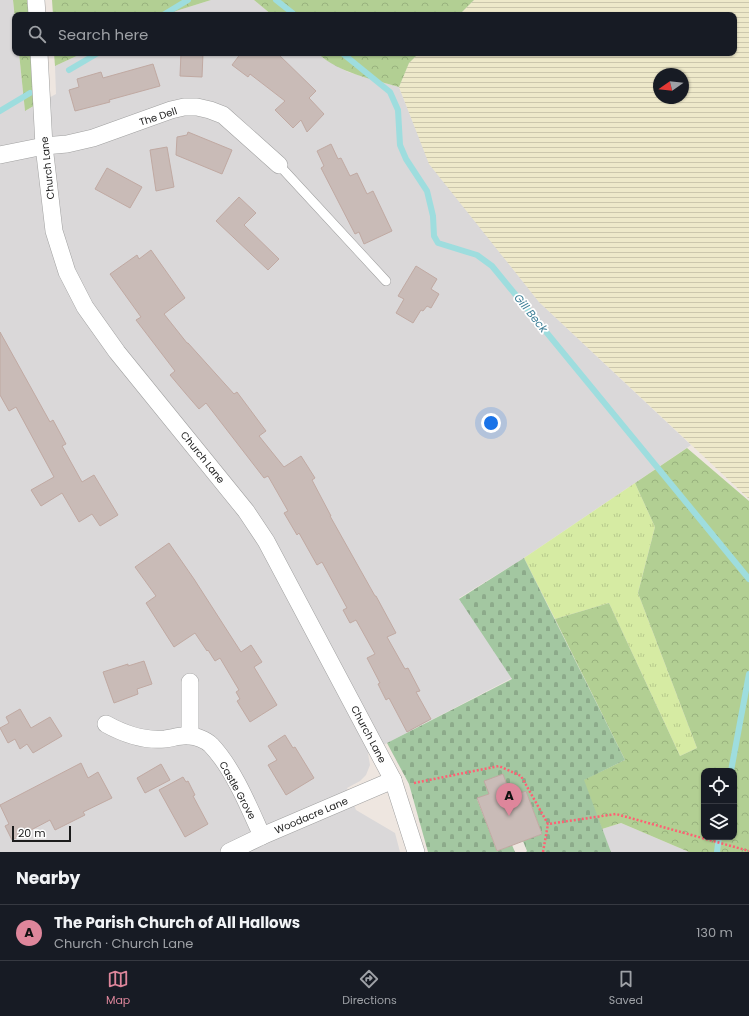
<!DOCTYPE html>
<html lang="en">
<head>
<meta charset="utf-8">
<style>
	body { margin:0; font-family:Poppins,sans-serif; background:#242831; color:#f1f3f6 }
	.controls { position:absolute; right:12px; bottom:12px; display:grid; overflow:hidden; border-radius:8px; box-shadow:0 1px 3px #0004 }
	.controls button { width:36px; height:36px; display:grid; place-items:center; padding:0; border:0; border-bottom:1px solid #363941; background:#171b24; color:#f1f3f6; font:20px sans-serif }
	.compass { position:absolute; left:653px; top:68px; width:36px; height:36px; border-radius:50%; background:#171b24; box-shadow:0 1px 3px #0004; rotate:256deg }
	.scale { position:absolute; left:12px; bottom:10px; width:59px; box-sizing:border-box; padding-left:4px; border:2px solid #1c1c1c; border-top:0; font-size:11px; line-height:14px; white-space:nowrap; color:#1c1c1c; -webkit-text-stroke:3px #fff; paint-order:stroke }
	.you { position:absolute; left:491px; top:423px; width:14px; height:14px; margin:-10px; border:3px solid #fff; border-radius:50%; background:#1a73e8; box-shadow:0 0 0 6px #1a73e833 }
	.badge { display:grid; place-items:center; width:26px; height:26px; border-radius:50%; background:#de869b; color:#111; font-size:13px; font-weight:700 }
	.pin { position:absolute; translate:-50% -33px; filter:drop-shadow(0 1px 2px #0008) }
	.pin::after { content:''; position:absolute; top:21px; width:14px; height:12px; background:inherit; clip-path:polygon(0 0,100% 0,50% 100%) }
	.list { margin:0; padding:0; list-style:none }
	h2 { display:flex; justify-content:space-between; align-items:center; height:52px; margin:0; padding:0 16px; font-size:17px }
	h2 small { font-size:13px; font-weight:400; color:#9ea1a6 }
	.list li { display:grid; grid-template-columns:26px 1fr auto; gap:12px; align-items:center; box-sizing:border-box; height:56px; padding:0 16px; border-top:1px solid #363941 }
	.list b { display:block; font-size:15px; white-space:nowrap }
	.list p { margin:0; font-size:13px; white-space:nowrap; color:#9ea1a6 }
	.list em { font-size:13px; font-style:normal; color:#9ea1a6 }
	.icon { flex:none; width:22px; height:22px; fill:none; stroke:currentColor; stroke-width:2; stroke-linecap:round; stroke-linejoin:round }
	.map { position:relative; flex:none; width:749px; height:852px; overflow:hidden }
	.search { position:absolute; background:#171b24; box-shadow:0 1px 3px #0004; left:12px; right:12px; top:12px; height:44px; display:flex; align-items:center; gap:10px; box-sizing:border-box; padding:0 14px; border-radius:8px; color:#9ea1a6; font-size:15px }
	.sheet { height:108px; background:#171b24 }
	nav { display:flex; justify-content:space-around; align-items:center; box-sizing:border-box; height:56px; border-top:1px solid #363941; background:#171b24; font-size:11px; color:#9ea1a6 }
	nav a { display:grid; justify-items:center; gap:2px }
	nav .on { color:#de869b }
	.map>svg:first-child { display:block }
	.residential { fill:#dad8d9 }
	.farmland { fill:url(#farmland-rules); fill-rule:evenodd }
	.grass { fill:url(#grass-tufts) }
	.forest { fill:url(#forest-crowns); fill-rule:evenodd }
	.cemetery { fill:url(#cemetery-stones) }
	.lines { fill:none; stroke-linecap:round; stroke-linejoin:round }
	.stream { stroke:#9eddde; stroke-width:6 }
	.building { fill:#c9bbb7; stroke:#c0a9a2 }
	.lane-casing { stroke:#a0a0a0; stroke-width:10 }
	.street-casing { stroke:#a0a0a0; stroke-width:18 }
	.path { stroke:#ff6073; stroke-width:2.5; stroke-dasharray:2 2; stroke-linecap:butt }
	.lane { stroke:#fff; stroke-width:9 }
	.street { stroke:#fff; stroke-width:17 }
	.labels { text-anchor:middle; stroke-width:3.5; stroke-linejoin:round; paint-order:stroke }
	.street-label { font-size:10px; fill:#1c1c1c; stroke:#fff }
	.water-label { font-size:11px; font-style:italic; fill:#3d7e96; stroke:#fff }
</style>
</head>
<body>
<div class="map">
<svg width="749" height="852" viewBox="0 0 749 852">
	<defs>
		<pattern id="farmland-rules" width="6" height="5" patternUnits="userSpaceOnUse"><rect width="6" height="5" fill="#eee9ca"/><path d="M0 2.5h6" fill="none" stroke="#ccc7ad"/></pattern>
		<pattern id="grass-tufts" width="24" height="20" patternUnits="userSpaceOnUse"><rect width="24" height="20" fill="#d6eba3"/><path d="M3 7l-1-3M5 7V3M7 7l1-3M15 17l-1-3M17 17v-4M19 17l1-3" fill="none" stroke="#b7c98c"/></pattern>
		<pattern id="forest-crowns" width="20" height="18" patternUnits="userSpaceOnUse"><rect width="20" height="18" fill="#b2cf93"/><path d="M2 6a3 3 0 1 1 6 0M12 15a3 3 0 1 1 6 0" fill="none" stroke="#98b17e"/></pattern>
		<pattern id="cemetery-stones" width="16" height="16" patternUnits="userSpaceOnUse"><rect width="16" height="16" fill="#a3c7a1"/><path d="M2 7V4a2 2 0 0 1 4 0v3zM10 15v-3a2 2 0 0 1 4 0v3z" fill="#8caa8a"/></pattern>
	</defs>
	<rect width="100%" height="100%" fill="#eee6e0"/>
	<g class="residential">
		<path d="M0,0H13L15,19V53H19L25,111L56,94L55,66L83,53H317L323,58L348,72L399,87L430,164L539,302L691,445L524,558L459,598L512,678L368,753L370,765L366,775L360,781L347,788L356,810L395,833L400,852H0Z"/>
		<path d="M211,0H254L272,15H166L176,11Z"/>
		<path d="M621,823L689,852H611L602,829Z"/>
	</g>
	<path class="farmland" d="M474,0H749V499L539,302L429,164L399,87L409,63L419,53H734V15H459ZM659,74H683V98H659Z"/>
	<path class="grass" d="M635,483L655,527L638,593L697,748L680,756L609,603L555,619L524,558Z"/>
	<g class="forest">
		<path d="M13,0H27L29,15H15V19Z"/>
		<path d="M52,0H211L176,11L166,15H53Z"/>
		<path d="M254,0H474L459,15H272Z"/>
		<path d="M19,53H32L37,104L25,111Z"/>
		<path d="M54,53H83L55,66Z"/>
		<path d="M317,53H419L409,63L399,87C371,79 340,73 317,53Z"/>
		<path d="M687,448L749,501V852H689L621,823L602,829L583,780L625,760L555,619L609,603L680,756L697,748L638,593L655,527L635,483ZM704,771H734V837H704Z"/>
	</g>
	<path class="cemetery" d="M524,558L625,760L584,780L611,852H526L527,851L523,841L542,834L526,791L511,796L489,794L477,799L497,851L512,845L515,852H428L409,784L387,743L512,679L459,599Z"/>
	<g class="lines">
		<g class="stream">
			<path d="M276,0L295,15"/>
			<path d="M163,15L188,0"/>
			<path d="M342,53L390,92L398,110L400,145L406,159L427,191L433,216L434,236L438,243L477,255L492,266L749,579"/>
			<path d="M69,70L98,53"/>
			<path d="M0,111L30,93"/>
			<path d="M731,771L749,674"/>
			<path d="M717,852L719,837"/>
		</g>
	</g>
	<g class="building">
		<path d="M181,53H203L202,77L180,76Z"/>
		<path d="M241,53H277L316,91L309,98L324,114L307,132L301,120L293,128L275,110L285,101L250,74L248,77L232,65Z"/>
		<path d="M153,64L160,86L109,100L110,102L75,111L69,90L79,87L77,79L101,72L103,78Z"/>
		<path d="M188,132L232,150L222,174L176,155L177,137L187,135Z"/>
		<path d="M331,144L338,159L341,158L350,176L357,173L367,194L373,191L392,231L364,244L359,232L355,234L321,168L324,166L317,151Z"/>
		<path d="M167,147L174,187L156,191L150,150Z"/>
		<path d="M107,168L142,187L130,208L95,189Z"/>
		<path d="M239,197L256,213L244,225L279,259L268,270L216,221Z"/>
		<path d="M151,250L185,298L164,314L187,343H188L234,394L237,392L266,431L259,436L284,467L301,456L315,478L312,480L331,516H330L375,596H376L396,633L387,637L405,669L408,668L420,691L416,692L431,719L407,732L389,698L386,700L378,684L380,683L367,658L375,654L356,620L350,623L343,610L347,608L322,562L317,565L299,533L297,535L284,513L288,511L268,476L264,478L206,403L199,409L186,394L170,375L175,371L136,320L141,317L110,274L137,255L139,259Z"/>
		<path d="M416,266L437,279L431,289L439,294L431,308L427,306L423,311L421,310L413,323L396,313L404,299L398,296Z"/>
		<path d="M0,332L50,422L53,420L66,444L62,446L82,482L94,475L118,515L100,526L92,514L79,522L62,493L41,506L31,490L54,477L16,407L9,411L0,395Z"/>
		<path d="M169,543L194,579L241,652L251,645L262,662L254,667L277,705L250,722L237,701L240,699L236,692L239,690L220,658L215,661L208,650L207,651L195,633L174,647L146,603L156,596L135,567Z"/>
		<path d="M144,661L152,684L137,689L138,694L114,703L103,672L128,664V666Z"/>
		<path d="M20,709L31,728L50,717L62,736L33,753L27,744L20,749L15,739L8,743L0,728L9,723L6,717Z"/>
		<path d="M285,735L293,748L295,747L314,778L286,795L268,765L277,760L268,746Z"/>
		<path d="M81,763L88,778L98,772L112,798L83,812L85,815L55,830L50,820L12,840L5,826L9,824L0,805Z"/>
		<path d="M161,764L170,780L145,793L137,778Z"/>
		<path d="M503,774L511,796L526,791L542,834L497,851L477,798L489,794L484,781Z"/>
		<path d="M183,777L186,782L188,781L195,795L193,796L208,824L185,837L159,790Z"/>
	</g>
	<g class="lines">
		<g class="lane-casing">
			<path id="lane" d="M279,165L386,281"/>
		</g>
		<g class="street-casing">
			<g id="street">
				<path d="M36,0L37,15"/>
				<path d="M39,53L44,146L54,231L67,272L85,307L117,352L246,511L266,541L393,780L416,852"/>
				<path d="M0,155L44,146L67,144L93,138L171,110L184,107H197L210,110L223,115L279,165"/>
				<path d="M190,682V735"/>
				<path d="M106,724C124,734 144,741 165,739C173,738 181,735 189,736C196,736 206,740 211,745C233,768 249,807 262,836"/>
				<path d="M229,852L262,836L393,780"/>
			</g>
		</g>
		<g class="path">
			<path d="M414,783L499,766L521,776L548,824L616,814L749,851"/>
			<path d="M543,852L548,824"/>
		</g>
		<use href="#lane" class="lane"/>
		<use href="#street" class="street"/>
	</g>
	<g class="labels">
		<g class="street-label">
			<text transform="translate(158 116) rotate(-18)" y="4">The Dell</text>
			<text transform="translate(47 168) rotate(-96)" y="4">Church Lane</text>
			<text transform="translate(203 457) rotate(51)" y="4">Church Lane</text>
			<text transform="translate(369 734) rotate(62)" y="4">Church Lane</text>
			<text transform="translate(238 790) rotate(61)" y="4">Castle Grove</text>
			<text transform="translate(311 815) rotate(-23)" y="4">Woodacre Lane</text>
		</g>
		<g class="water-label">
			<text transform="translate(531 313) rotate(51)" y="4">Gill Beck</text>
		</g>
	</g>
</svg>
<div class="controls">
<button><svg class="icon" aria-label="locate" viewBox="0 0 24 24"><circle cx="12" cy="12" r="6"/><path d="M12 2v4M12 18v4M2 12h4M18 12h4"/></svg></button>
<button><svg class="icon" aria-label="layers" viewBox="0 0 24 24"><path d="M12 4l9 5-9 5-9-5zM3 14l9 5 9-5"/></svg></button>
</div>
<svg class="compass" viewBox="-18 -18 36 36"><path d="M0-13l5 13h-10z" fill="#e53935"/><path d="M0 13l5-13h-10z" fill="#9ea1a6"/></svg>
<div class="scale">20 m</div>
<div class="you"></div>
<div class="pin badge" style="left:509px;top:816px">A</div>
<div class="search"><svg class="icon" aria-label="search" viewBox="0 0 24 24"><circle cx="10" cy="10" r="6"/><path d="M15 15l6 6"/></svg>Search here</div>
</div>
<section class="sheet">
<h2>Nearby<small></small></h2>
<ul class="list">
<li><span class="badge">A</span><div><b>The Parish Church of All Hallows</b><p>Church · Church Lane</p></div><em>130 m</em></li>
</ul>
</section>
<nav>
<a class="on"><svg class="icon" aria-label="map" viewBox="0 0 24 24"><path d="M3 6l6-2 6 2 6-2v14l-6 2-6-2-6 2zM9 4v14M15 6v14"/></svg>Map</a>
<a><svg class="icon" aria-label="directions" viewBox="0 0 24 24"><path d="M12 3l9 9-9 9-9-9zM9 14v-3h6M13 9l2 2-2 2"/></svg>Directions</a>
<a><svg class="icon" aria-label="saved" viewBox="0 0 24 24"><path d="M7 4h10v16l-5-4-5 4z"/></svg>Saved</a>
</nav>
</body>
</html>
